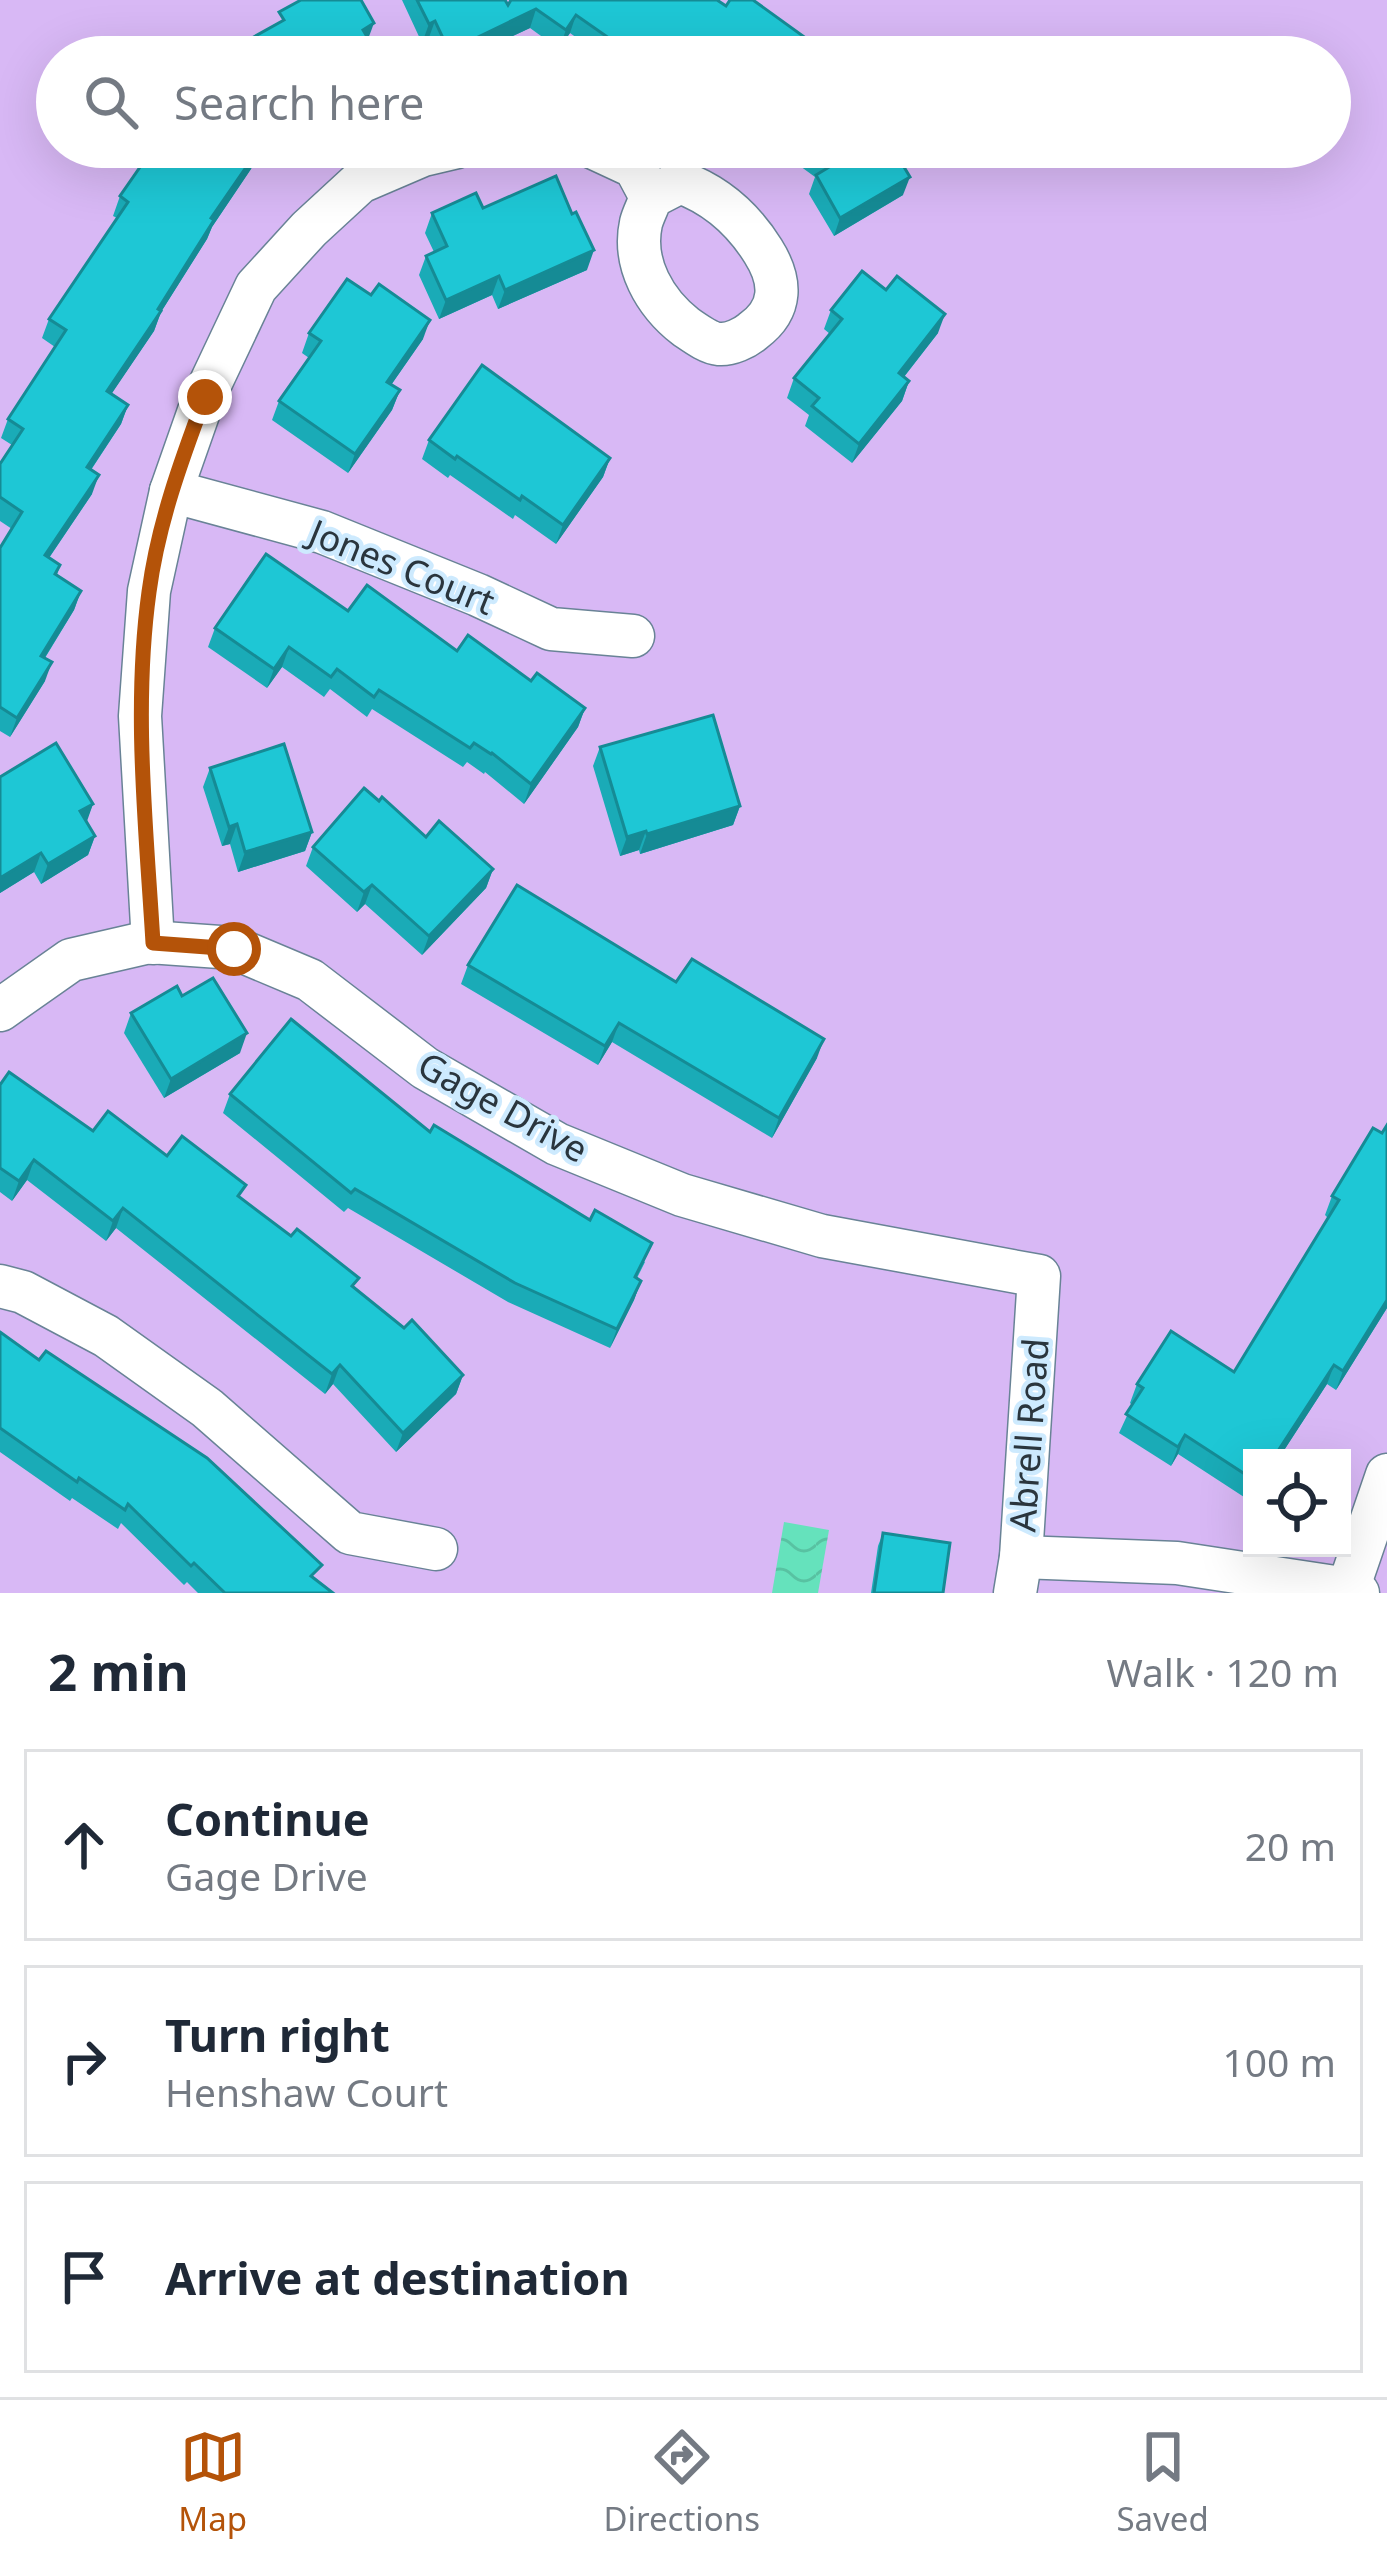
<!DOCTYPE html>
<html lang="en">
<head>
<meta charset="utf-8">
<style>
	body { margin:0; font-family:"Noto Sans",sans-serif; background:#f6f6f7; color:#1f2937 }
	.controls { position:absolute; right:36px; bottom:36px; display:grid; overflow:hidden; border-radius:0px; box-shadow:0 12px 48px #0002 }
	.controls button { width:108px; height:108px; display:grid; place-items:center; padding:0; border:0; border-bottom:3px solid #e0e1e3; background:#fff; color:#1f2937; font:60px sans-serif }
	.stop { position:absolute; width:36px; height:36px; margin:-27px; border:9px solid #b45309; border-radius:50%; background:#fff }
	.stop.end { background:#b45309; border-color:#fff; box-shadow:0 3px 12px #0008 }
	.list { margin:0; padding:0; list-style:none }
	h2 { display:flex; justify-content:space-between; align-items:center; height:156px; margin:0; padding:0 48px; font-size:51px }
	h2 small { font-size:39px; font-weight:400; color:#747a83 }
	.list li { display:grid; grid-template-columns:78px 1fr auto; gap:36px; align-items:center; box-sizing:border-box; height:192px; margin:0 24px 24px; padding:0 24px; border:3px solid #e0e1e3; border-radius:0px }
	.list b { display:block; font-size:45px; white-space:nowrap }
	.list p { margin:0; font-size:39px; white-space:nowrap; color:#747a83 }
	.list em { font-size:39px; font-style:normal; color:#747a83 }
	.icon { flex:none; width:66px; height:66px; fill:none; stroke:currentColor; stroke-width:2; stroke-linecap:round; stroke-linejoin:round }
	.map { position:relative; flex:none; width:1387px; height:1593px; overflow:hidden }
	.search { position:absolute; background:#fff; box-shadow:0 12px 48px #0002; left:36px; right:36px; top:36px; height:132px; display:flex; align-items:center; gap:30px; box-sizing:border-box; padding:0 42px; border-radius:66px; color:#747a83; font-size:45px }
	.sheet { height:804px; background:#fff }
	nav { display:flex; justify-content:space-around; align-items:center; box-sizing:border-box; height:168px; border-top:3px solid #e0e1e3; background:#fff; font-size:33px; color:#747a83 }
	nav a { display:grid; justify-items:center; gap:6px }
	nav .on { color:#b45309 }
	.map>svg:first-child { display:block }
	.green { fill:#d8b8f5; fill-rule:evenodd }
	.water { fill:url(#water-waves) }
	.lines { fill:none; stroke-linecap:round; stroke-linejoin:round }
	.street-casing { stroke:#698396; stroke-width:45 }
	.street { stroke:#fff; stroke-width:42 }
	.wall { fill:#1aabb7 }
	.shaded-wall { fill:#158b95 }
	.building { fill:#1ec7d5; stroke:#158b95; stroke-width:3 }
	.route { stroke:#b45309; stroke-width:15 }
	.labels { text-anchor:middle; stroke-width:9; stroke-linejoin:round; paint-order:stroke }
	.street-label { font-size:36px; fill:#2a353d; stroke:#cdeafe }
</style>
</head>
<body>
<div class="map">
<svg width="1387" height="1593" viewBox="0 0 1387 1593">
	<defs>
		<pattern id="water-waves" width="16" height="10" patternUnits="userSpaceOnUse" patternTransform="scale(3)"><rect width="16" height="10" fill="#65e2bc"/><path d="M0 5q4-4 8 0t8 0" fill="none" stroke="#58c2a2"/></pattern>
	</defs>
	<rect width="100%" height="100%" fill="#cdeafe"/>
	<path class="green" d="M0,0H1387V1593H0ZM57,57H1330V147H57ZM1252,1458H1342V1548H1252Z"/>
	<path class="water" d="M784,1522L829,1530L818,1593H772Z"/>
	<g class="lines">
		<g class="street-casing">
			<g id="street">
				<path d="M592,147L635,167L651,197C648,206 643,215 641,223C632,264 655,303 686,327C695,333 708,343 719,344C730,345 745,338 753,331C783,309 782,281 763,251C743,219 716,195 680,182L651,197"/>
				<path d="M171,491L322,532L478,595L551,629L633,636"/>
				<path d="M153,943L140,716L149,591L171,491L204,397L256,287L309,229L360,182L423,155L457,147"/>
				<path d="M0,1010L71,960L149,942L234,948L310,980L425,1068L557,1144L682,1195L822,1236L1039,1276L1021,1557L1015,1593"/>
				<path d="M0,1286L23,1292L106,1336L207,1408L350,1533L436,1549"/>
				<path d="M1021,1557L1177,1563L1348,1589L1358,1593"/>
				<path d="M1348,1589L1387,1475"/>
			</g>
		</g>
		<use href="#street" class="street"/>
	</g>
	<g class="wall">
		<path d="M402,0H505L508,5L726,6L832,57H603L570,33L559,49L530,28L468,57H436L428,40L422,43Z"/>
		<path d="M154,147H273L256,157L251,169L212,227L207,239L161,312L154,331L111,394L128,405L121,424L91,470L92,494L49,558L60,565L57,575L81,591L74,610L45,658V681L10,737L0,731V548L12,529L0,521V464L12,445L1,438L8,419L55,347L42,338L49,319L117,218L113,216L120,196Z"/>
		<path d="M774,147H892L903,195L834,236L809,194L815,177Z"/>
		<path d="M483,208L587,270L498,309L492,295L439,319L419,275L426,256L434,252L425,233L432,213Z"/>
		<path d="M831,310L938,333L904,377L909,381L902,401L852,463L805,426L809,415L787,398L794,378L830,334L824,329Z"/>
		<path d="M309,333L423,339L391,385L400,390L392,410L348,473L272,420L279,401L309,358L302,353Z"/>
		<path d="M429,440L610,458L603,477L556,544L515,515L513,519L450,475L448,478L422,459Z"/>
		<path d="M348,611L457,651L531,681L585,708L578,727L524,804L485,772L484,774L467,762L463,767L372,709L367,717L330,689L324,697L282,667L267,688L208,647L215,628Z"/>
		<path d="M600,747L740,806L733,825L640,854L639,850L620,856L593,766Z"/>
		<path d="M210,768L312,832L305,851L238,872L230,844L222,846L203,787Z"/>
		<path d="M0,777L93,804L86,821L95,836L88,855L41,884L34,872L0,893Z"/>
		<path d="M379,801L426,837L493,869L486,888L422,955L365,904L357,912L306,866L313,847Z"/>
		<path d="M468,965L676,982L817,1058L772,1138L612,1042L598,1065L461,984Z"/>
		<path d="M182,996L240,1053L164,1098L124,1033L131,1013Z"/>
		<path d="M0,1085L93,1131L167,1156L241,1198L463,1375L456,1394L396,1452L333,1384L325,1394L116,1228L106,1241L27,1180L12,1201L0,1192Z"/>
		<path d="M230,1094L430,1132L645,1262L637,1278L641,1281L634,1300L610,1348L508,1302L348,1208L344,1212L223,1113Z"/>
		<path d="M1373,1128L1387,1308L1336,1390L1327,1384L1279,1458H1252V1484L1244,1497L1178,1454L1171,1466L1119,1433L1132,1405L1130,1403L1137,1384L1234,1372L1328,1218L1325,1215L1332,1196Z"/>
		<path d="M0,1332L316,1580L333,1593H198L187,1582L184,1585L121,1523L118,1529L72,1498L70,1501L0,1452Z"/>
		<path d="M883,1533L943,1593H871L878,1546Z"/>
	</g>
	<g class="shaded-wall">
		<path d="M536,9L530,28L468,57H447L449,51Z"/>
		<path d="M576,15L570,33L559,49L566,30Z"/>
		<path d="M435,21L428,40L422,43L429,24Z"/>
		<path d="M374,23L367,42L363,30Z"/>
		<path d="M258,147H273L256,157L251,169L212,227L207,239L161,312L154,331L100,411L107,391L211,218L255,154Z"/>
		<path d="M910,177L903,195L834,236L840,218Z"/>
		<path d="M594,250L587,270L498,309L505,290Z"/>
		<path d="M499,276L492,295L439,319L446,300Z"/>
		<path d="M945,314L938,333L892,392L899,373Z"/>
		<path d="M430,320L423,339L380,401L387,382Z"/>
		<path d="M909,381L902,401L852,463L859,444Z"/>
		<path d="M400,390L392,410L348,473L355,454Z"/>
		<path d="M128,405L121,424L80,486L87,467Z"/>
		<path d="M610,458L603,477L556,544L563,525Z"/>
		<path d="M99,475L92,494L38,574L45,555Z"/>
		<path d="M81,591L74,610L34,675L41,656Z"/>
		<path d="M289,647L282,667L267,688L274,669Z"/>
		<path d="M52,662L45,681L10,737L17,718Z"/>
		<path d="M585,708L578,727L524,804L531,784Z"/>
		<path d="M93,804L86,824L80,811Z"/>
		<path d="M740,806L733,825L640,854L647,834Z"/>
		<path d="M237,824L230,844L222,846L229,827Z"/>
		<path d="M646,831L639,850L620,856L627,837Z"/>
		<path d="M312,832L305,851L238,872L245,852Z"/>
		<path d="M95,836L88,855L41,884L48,864Z"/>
		<path d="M41,853L34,872L0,893V878Z"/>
		<path d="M493,869L486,888L422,955L429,936Z"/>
		<path d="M372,885L365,904L357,912L364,892Z"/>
		<path d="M619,1023L612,1042L598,1065L605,1046Z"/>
		<path d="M247,1033L240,1053L164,1098L171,1079Z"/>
		<path d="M824,1039L817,1058L772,1138L779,1118Z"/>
		<path d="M34,1160L27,1180L12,1201L19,1181Z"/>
		<path d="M123,1208L116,1228L106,1241L113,1221Z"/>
		<path d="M641,1281L634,1300L610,1348L617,1329Z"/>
		<path d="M1387,1300V1308L1336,1390L1343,1371Z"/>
		<path d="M340,1365L333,1384L325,1394L332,1374Z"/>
		<path d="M1334,1365L1327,1384L1279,1458H1274Z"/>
		<path d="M463,1375L456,1394L396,1452L403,1433Z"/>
		<path d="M1185,1435L1178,1454L1171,1466L1178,1447Z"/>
	</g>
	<g class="building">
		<path d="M301,0H361L374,23L363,30L379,57H218L284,20L279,12Z"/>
		<path d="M417,0H505L508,5L511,0H717L726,6L730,0H753L832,57H675L654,42L644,57H636L576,15L566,30L536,9L449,51L435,21L429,24Z"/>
		<path d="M154,147H254L258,150L211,218L214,220L158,309L161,311L107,391L128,405L87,467L99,475L45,555L60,565L55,574L81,591L41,656L52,662L17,718L0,707V548L22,512L0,497V464L23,429L8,419L66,330L49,319L128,202L120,196Z"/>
		<path d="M805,147H892L910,177L840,218L816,175L831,166Z"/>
		<path d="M556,176L572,214L576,212L594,250L505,290L499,276L446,300L426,256L447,246L432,213L476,193L483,208Z"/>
		<path d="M862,271L886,290L897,276L945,314L899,373L909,381L859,444L812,406L819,398L794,378L842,319L831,310Z"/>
		<path d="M347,279L371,295L379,284L430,320L387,382L400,390L355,454L279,401L321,341L309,333Z"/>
		<path d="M482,365L610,458L563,525L522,496L520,500L457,456L455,459L429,440Z"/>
		<path d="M266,554L348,611L367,585L457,651L468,635L531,681L537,673L585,708L531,784L492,753L491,754L474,743L470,748L379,690L374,697L337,669L331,677L289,647L274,669L215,628Z"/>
		<path d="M713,715L740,806L647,834L646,831L627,837L600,747Z"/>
		<path d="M56,743L93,804L80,811L95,836L48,864L41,853L0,878V777Z"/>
		<path d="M284,744L312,832L245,852L237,824L229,827L210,768Z"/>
		<path d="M364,788L379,801L382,797L426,837L439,821L493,869L429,936L372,885L364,892L313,847Z"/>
		<path d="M517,885L676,982L692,959L824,1039L779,1118L619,1023L605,1046L468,965Z"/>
		<path d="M213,978L247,1033L171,1079L131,1013L177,986L182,996Z"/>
		<path d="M291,1019L430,1132L434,1125L590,1220L595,1210L652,1243L635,1277L641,1281L617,1329L515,1283L355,1189L351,1193L230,1094Z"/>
		<path d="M9,1072L93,1131L108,1111L167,1156L182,1136L246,1185L238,1196L291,1236L297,1229L359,1278L352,1286L404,1328L412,1320L463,1375L403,1433L340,1365L332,1374L123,1208L113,1221L34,1160L19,1181L0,1168V1085Z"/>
		<path d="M1387,1125V1300L1343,1371L1334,1365L1274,1457L1267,1452L1263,1458H1252L1251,1478L1185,1435L1178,1447L1126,1414L1143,1388L1137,1384L1171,1331L1234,1372L1339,1200L1332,1196L1373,1128L1382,1133Z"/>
		<path d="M0,1332L39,1360L46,1351L207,1458L322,1565L311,1576L333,1593H225L194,1563L191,1566L128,1504L125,1510L79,1478L77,1482L0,1428Z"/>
		<path d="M883,1533L950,1543L943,1593H874Z"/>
	</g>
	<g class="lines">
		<path class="route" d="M205,397C181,461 158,524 149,592C133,708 146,826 153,943L234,949"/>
	</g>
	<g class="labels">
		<g class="street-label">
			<text transform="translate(402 567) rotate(22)" y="13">Jones Court</text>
			<text transform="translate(503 1107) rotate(29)" y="13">Gage Drive</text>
			<text transform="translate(1029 1435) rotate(-86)" y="13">Abrell Road</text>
		</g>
	</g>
</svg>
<div class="controls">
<button><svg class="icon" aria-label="locate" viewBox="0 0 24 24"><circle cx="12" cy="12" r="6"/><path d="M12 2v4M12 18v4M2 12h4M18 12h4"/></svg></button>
</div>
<div class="stop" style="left:234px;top:949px"></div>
<div class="stop end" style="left:205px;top:397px"></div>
<div class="search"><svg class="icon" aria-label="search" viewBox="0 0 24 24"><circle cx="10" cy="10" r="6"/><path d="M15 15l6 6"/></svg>Search here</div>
</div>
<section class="sheet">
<h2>2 min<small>Walk · 120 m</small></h2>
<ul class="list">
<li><svg class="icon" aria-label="ahead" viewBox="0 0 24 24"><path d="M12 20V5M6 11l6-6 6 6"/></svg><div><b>Continue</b><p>Gage Drive</p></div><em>20 m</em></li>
<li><svg class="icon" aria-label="right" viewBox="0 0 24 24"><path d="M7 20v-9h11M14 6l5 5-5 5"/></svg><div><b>Turn right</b><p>Henshaw Court</p></div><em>100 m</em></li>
<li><svg class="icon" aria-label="arrive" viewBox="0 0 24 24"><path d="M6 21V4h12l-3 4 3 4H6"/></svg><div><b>Arrive at destination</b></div></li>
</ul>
</section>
<nav>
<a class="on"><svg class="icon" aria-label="map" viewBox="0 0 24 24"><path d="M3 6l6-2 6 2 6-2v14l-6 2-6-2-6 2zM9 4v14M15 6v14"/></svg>Map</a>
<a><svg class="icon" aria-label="directions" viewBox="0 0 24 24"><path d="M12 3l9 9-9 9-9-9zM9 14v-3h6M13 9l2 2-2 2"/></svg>Directions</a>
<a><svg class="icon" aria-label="saved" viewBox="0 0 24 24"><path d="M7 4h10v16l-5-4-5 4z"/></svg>Saved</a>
</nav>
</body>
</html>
